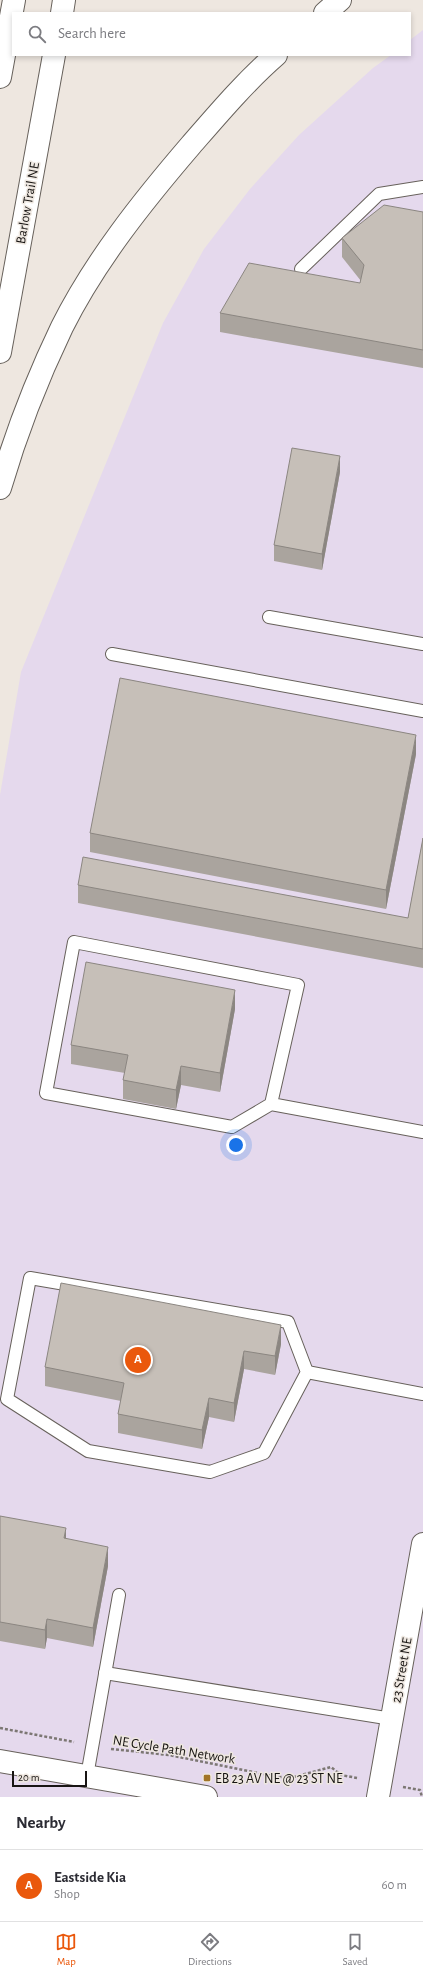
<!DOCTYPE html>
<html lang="en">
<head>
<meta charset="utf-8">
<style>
	body { margin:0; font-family:"Alegreya Sans",sans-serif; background:#f2f2f3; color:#2b2b33 }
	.scale { position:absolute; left:12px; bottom:10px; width:75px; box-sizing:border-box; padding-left:4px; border:2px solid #181513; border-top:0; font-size:11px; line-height:14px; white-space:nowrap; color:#181513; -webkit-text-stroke:3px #eee7e0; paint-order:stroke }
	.you { position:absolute; left:236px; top:1145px; width:14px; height:14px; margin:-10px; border:3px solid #fff; border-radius:50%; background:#1a73e8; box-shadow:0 0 0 6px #1a73e833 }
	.badge { display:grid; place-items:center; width:26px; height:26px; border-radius:50%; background:#ea580c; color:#fff; font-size:13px; font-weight:700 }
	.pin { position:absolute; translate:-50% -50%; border:2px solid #fff; box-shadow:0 1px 4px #0006 }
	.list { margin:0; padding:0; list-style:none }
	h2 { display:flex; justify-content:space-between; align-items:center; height:52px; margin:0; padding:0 16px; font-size:17px }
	h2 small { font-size:13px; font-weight:400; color:#7c7c81 }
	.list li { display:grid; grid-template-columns:26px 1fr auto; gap:12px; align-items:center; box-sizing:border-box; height:72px; padding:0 16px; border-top:1px solid #e1e1e2 }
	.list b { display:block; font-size:15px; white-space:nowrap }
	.list p { margin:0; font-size:13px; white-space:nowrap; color:#7c7c81 }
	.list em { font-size:13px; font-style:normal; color:#7c7c81 }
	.icon { flex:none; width:22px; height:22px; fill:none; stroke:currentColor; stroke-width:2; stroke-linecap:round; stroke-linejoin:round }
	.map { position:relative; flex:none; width:423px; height:1797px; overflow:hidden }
	.search { position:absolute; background:#fff; box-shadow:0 2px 6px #0003; left:12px; right:12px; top:12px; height:44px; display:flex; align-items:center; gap:10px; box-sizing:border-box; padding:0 14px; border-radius:0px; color:#7c7c81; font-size:15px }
	.sheet { height:124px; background:#fff }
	nav { display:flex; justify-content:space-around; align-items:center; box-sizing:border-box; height:56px; border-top:1px solid #e1e1e2; background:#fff; font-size:11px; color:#7c7c81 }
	nav a { display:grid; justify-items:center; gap:2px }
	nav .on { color:#ea580c }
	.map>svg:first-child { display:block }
	.industrial { fill:#e5d9ed }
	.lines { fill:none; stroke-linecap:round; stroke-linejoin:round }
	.lane-casing { stroke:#67615b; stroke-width:14 }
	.secondary-casing { stroke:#67615b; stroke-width:24 }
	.primary-casing { stroke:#67615b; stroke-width:24 }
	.highway-casing { stroke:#67615b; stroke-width:24 }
	.path { stroke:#7c7773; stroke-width:2.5; stroke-dasharray:3 2; stroke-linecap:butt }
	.lane { stroke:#fff; stroke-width:12 }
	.secondary { stroke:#fff; stroke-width:22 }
	.primary { stroke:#fff; stroke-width:22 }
	.highway { stroke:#fff; stroke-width:22 }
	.wall { fill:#aaa49e }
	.shaded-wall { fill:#8b8681 }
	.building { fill:#c6bfb8; stroke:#8b8681 }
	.poi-dot { fill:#a27527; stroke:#eee7e0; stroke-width:1.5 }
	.labels { text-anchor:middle; stroke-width:3; stroke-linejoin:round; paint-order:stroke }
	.street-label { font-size:14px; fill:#181513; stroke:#eee7e0 }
	.poi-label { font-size:14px; fill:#181513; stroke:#eee7e0; text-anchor:start }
</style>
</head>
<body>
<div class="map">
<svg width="423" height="1797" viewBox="0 0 423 1797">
	<rect width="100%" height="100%" fill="#eee7e0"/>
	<path class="industrial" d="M423,30V1797H0V795L21,672L163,323L204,249L250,189L299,135L373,68L391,55H410V40Z"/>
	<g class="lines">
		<g class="lane-casing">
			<g id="lane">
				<path d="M301,269L379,194L423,187"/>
				<path d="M269,617L423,644"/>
				<path d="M112,654L423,711"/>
				<path d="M271,1104L298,985L74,942L46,1093L232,1127L271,1104L423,1132"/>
				<path d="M30,1278L288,1322L307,1372L264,1453L210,1472L88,1451L7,1399Z"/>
				<path d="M307,1372L423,1394"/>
				<path d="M105,1673L392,1719"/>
				<path d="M87,1776L119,1595"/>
			</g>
		</g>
		<g class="secondary-casing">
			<g id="secondary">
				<path d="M0,1761L206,1797"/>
				<path d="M378,1797L423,1544"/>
			</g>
		</g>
		<g class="primary-casing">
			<g id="primary">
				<path d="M62,13L64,0"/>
				<path d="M0,77L14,0"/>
				<path d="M0,352L54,55"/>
			</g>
		</g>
		<g class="highway-casing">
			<g id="highway">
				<path d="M325,13L340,0"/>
				<path d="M0,488C16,433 37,379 62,327C95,261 143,201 191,145C218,114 245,82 276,55"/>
			</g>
		</g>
		<g class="path">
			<path d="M0,1728L74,1742"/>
			<path d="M111,1749L169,1755L278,1777H294L331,1767L341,1775L357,1778"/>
			<path d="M403,1787L420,1790L422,1797"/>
		</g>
		<use href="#lane" class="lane"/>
		<use href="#secondary" class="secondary"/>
		<use href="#primary" class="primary"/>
		<use href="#highway" class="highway"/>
	</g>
	<g class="wall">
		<path d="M423,212V368L220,332V313L360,283L361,281L342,257V238Z"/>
		<path d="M340,472L322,570L274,561V545Z"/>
		<path d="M416,754L386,909L90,852V833Z"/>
		<path d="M423,838V968L78,903V885L408,918Z"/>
		<path d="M235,1009L220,1092L181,1085L176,1109L123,1099V1080L125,1073L71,1064V1045Z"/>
		<path d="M281,1344L275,1375L244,1369L234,1422L209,1417L202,1449L118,1433V1414L121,1401L45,1386V1367Z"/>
		<path d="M0,1516L66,1539L108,1566L93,1647L47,1638L45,1649L0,1641Z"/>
	</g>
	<g class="shaded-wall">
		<path d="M340,456V472L322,570V554Z"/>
		<path d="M416,735V754L386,909V890Z"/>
		<path d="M235,990V1009L220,1092V1073Z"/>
		<path d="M181,1066V1085L176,1109V1090Z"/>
		<path d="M281,1325V1344L275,1375V1356Z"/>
		<path d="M244,1351V1369L234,1422V1403Z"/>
		<path d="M209,1398V1417L202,1449V1430Z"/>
		<path d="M66,1528V1547L64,1538Z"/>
		<path d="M108,1547V1566L93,1647V1628Z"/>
		<path d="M47,1619V1638L45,1649V1630Z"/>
	</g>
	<g class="building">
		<path d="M384,205L423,212V350L220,313L249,263L360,283L364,265L342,238Z"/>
		<path d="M292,448L340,456L322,554L274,545Z"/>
		<path d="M120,678L416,735L386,890L90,833Z"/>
		<path d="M423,838V949L78,885L83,857L408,918Z"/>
		<path d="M86,962L235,990L220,1073L181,1066L176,1090L123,1080L128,1055L71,1045Z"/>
		<path d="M61,1283L281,1325L275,1356L244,1351L234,1403L209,1398L202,1430L118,1414L124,1383L45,1367Z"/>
		<path d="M0,1516L66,1528L64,1538L108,1547L93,1628L47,1619L45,1630L0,1622Z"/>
	</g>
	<rect class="poi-dot" x="203" y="1774" width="8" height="8" rx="2"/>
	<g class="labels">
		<g class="street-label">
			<text transform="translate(27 203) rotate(-80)" y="5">Barlow Trail NE</text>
			<text transform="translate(401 1670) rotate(-80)" y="5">23 Street NE</text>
			<text transform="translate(174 1749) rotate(9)" y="5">NE Cycle Path Network</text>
		</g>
		<g class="poi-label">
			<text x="215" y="1783">EB 23 AV NE @ 23 ST NE</text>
		</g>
	</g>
</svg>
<div class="scale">20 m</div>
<div class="you"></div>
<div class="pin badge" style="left:138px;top:1360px">A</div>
<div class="search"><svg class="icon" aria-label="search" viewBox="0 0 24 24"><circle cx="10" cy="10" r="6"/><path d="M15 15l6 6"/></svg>Search here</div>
</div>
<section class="sheet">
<h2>Nearby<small></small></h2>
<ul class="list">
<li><span class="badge">A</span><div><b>Eastside Kia</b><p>Shop</p></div><em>60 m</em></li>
</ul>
</section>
<nav>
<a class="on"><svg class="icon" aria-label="map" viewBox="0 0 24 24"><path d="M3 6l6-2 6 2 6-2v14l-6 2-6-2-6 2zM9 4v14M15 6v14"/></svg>Map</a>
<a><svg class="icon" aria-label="directions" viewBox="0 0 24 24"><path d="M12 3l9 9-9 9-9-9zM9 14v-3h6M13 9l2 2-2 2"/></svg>Directions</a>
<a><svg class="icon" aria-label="saved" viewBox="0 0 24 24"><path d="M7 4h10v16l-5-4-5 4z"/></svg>Saved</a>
</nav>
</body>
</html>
